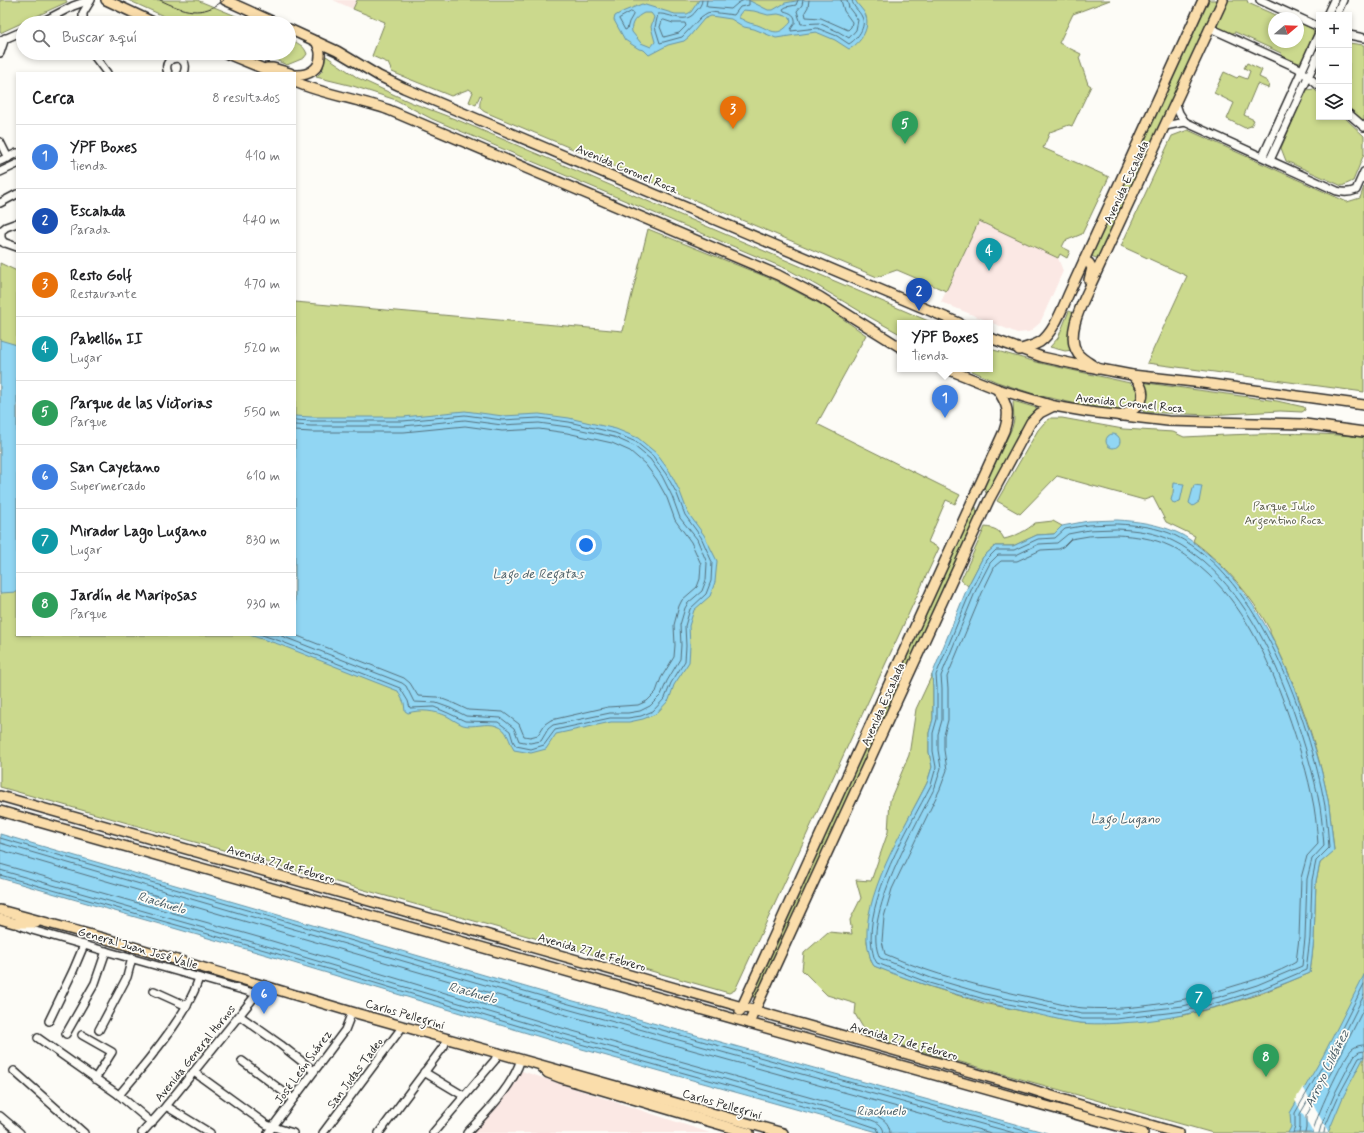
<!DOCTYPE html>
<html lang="es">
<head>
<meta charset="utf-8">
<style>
	body { margin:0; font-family:Mynerve,sans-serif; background:#f2f2f2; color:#202124 }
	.controls { position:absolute; right:12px; top:12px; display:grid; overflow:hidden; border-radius:0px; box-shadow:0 2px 6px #0003 }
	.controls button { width:36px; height:36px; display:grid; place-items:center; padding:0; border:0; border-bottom:1px solid #e0e0e0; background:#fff; color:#202124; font:20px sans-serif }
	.compass { position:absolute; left:1268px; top:12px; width:36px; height:36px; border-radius:50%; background:#fff; box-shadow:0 2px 6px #0003; rotate:71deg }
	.you { position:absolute; left:586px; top:545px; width:14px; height:14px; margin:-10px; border:3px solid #fff; border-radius:50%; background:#1a73e8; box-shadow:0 0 0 6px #1a73e833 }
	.badge { display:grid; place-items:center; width:26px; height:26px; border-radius:50%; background:#c8321e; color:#fff; font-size:13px; font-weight:700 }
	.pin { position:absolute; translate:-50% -33px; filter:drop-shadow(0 1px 2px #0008) }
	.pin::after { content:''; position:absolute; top:21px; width:14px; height:12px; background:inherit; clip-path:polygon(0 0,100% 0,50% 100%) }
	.popup { position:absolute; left:897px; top:320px; width:96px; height:52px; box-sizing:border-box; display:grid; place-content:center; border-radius:0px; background:#fff; filter:drop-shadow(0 1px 3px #0005); font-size:13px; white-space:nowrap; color:#757577 }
	.popup b { font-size:15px; color:#202124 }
	.popup::after { content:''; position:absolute; left:50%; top:100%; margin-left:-8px; border:8px solid transparent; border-top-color:#fff }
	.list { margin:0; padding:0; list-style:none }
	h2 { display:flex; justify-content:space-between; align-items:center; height:52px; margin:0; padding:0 16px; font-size:17px }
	h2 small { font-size:13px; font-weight:400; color:#757577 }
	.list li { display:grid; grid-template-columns:26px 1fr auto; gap:12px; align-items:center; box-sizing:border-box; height:64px; padding:0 16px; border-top:1px solid #e0e0e0 }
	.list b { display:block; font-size:15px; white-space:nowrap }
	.list p { margin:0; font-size:13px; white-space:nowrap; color:#757577 }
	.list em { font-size:13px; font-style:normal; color:#757577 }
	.icon { flex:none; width:22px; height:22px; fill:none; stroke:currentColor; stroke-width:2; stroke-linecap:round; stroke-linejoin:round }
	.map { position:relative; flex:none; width:1364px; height:1133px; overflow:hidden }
	.search { position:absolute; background:#fff; box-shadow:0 2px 6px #0003; left:16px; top:16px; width:280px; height:44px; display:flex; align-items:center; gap:10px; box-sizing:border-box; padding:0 14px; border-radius:22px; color:#757577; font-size:15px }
	.panel { position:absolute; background:#fff; box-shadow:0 2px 6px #0003; left:16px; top:72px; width:280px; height:564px; border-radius:0px }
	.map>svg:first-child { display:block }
	.built { fill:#fbe8e4 }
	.green { fill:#cbd98d; stroke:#7b825c }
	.water { fill:#91d6f3; stroke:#6892a3; fill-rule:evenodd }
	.pier { fill:#fdfcf7 }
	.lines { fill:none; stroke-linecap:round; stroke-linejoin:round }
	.shore { stroke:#546f7b; stroke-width:1 }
	.minor-casing { stroke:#2b2b2b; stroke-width:10 }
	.major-casing { stroke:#2b2b2b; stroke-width:12 }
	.minor { stroke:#fdfcf7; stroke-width:7 }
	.major { stroke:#faddab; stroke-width:9 }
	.tram { stroke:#2b2b2b; stroke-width:1 }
	.labels { text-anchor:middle; stroke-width:3.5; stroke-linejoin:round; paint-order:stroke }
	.street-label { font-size:12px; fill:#2b2b2b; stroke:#fdfcf7 }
	.park-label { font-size:12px; fill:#535644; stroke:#fdfcf7 }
	.water-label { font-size:13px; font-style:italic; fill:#4a5e67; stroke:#fdfcf7 }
</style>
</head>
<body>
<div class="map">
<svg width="1364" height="1133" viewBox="0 0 1364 1133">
	<rect width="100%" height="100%" fill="#fdfcf7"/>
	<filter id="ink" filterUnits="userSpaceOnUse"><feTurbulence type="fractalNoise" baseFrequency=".025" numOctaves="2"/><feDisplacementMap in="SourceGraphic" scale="8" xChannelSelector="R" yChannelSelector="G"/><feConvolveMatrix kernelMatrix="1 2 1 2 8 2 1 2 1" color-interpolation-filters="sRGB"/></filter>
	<g filter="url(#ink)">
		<g class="built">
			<path d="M333,0H357L353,9Z"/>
			<path d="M979,221L1058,258L1063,271L1040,323L1029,332L1017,333L941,302Z"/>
			<path d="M522,1071L710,1133H468Z"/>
		</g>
		<g class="green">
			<path d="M0,0H66L67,2L0,33Z"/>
			<path d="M128,0H197L253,23H179Z"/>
			<path d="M357,0H1110L1073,14L1059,43L1081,54L1079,58L1088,84L1091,86L1072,126L1069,125L1050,132L1043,148L1109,177L1082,234L1065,241L1062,247L1070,251L1067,258L1060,254L1058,258L979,221L946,291L897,270L877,277L485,112C477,108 480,102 482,96L480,95L476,105L469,102L473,92L469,89L451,96L392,72L388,63L372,56L385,22L353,9Z"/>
			<path d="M1207,0H1217L1099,259L1091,256Z"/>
			<path d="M1228,0H1247L1248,3L1282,18H1274V42H1298V25L1302,24L1313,29L1314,33L1302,62L1299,63L1283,58L1281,53L1235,32L1231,34L1218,28L1216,24Z"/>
			<path d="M289,39C297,43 304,45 307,54L304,58L287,65L259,53H289Z"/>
			<path d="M1349,43L1364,45V121L1349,108Z"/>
			<path d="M326,56L358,78L410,102L460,121L933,323H900V334C862,314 827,290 789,270L432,119L396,100L353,86L316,77L322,71Z"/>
			<path d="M1247,63L1262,70L1259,77L1267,81L1269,85L1268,88L1257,84L1244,115L1254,120L1251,126L1245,128L1227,119L1234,103L1214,93L1224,72L1237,78L1239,76L1247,79L1250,71L1244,68Z"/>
			<path d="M1314,89L1319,94V117H1344L1364,136V154L1353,181L1342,186L1286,161L1281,148L1306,90Z"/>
			<path d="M1188,130L1347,202L1360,198L1364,187V392L1147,363L1187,276L1121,246L1172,136Z"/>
			<path d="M648,229L774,280L826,307L866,335L817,424L960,495L955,504L946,500L928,542L939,548L735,990L729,993L0,787V263L17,271V635H295V302L623,331Z"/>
			<path d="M1069,311L1076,314L1073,350L1065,351L1050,347L1058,338Z"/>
			<path d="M990,349L1040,363L1130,383C1137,389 1140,394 1137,404L1123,411L1077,404L1037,395L997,382L968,369H990Z"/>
			<path d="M1144,383H1147L1277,401L1304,407L1305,410L1302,412L1280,411L1208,415L1144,412L1142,410L1146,399Z"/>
			<path d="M1013,401L1037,408L1026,423L989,493H986L984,486L1012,428L1014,420Z"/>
			<path d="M1051,418H1062L1123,429L1173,432L1184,437C1244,434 1304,431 1364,437V1132L1361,1133H1213L868,1036L855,1014L856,1004L827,995L802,970L804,953L828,932L852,934L850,920L861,898L856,880L871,881L888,832L890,800L909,755L916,709L932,675L933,688V719L929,733V752L932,767L927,783L904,827L869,914L867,942L871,961L874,966L928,986L983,1003L1081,1023H1116L1184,1015L1221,1006L1260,994L1310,973L1314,939L1316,881L1320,863L1334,850C1332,835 1331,820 1329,805C1318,746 1297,686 1270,633V630C1251,595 1225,565 1193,541L1195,536L1166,522L1153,497L1144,500L1057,476L1020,514L997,501L1038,430L1044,423Z"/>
			<path d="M974,507H976L977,516L758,994L757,997L754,998L753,995Z"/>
			<path d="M1053,521L1062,526L1054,534L1037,535L1013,546H995L983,557L968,586L961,580L985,527C994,528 1000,530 1004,539C1014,537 1028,530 1035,523Z"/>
		</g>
		<g class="water">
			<path d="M699,0H748L768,10H773L785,3L801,0H855C858,6 864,10 866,16C870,29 860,44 849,49L835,40L816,32L776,38L754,29L744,27L731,19L711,16L704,19L689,37L684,41L668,45L649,55L644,50L639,49L625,40L614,20L615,16L622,12L642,4L675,14H687L691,12ZM743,10L754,11L768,15L778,14L790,17L791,22C779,36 775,33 760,26C756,24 751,24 747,22C745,21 742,19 739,18V15ZM644,13H651L654,17L651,27L655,42L651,47L641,43L632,32C630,23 636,17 644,13Z"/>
			<path d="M0,340L17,345V592L0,593Z"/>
			<path d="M465,411L503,416L539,414L569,418L616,429L638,438L656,453L670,472L680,492L688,513L704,535L717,561L715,582L710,596L694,610L689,626L690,646L689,662L674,685L669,700L656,714L643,719L629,722H611L556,734L546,749L531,753L514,750C509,742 508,729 497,726C487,722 473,728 463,725C458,723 452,719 447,716C435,711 421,709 408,713L405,711L404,703L398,691L278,644L249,635H295V416L311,417H403Z"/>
			<circle cx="1113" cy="441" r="7"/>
			<path d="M1174,483L1184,484L1180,502L1174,504L1171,500L1173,493Z"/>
			<path d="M1194,485L1202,486L1199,502L1193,506L1189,503Z"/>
			<path d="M1117,520C1137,521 1157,524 1176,532C1188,537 1198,546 1208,554C1256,595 1281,651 1302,709C1313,740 1323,772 1329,805C1331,820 1332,836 1334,851L1320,863L1316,881L1314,939L1310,973C1253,997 1198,1016 1136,1022C1118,1023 1099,1025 1081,1023C1065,1022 1047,1016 1031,1013C977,1001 925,987 874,966C870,960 870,955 868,949C859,899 905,827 927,783L932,767L929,752V733L933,719V688L932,675L968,586L983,557L995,546H1013L1037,535L1054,534L1062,526L1088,521Z"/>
			<path d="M0,834L570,1000L1047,1133H881L557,1042L267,955L0,878Z"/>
			<path d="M1364,975V1057L1343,1097L1328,1133H1288L1291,1127L1290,1113L1323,1056Z"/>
		</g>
		<path class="pier" d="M1303,1087L1329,1133H1313L1295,1100Z"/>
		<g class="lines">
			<g class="shore">
				<path d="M702,0C702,4 699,8 696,11C686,26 671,13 658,14L655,27L660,43L682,37L701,17L707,13L711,12L734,15L740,7L749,5V0"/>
				<path d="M707,0L706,6L708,7L731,9L738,3L744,0"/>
				<path d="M798,0L796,5L786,7L783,9L784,11C791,13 796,15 795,23L791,29V31L817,28L837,36L849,44C857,39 867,27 862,17C859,10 853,8 852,0"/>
				<path d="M803,0L802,5L797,11L801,24L819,23L839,32L849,38L856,30L858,20L849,8L847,0"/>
				<path d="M809,0L808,7L805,12L806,17L821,18L848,30L851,27L852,22L844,11L841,0"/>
				<path d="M631,12L633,13V15L629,22L627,29L625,30L619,19Z"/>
				<path d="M664,20L673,23H685L686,26L679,33L664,37L660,27L662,21Z"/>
				<path d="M295,431L311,432H404L465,426L502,431L539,429L567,433L612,443L630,451L645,464L657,480L667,498L675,520L691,542L701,564L700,579L697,587L682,600L679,606L674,625L675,645L674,657L661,678L656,692L647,701L638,705L608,707L551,720L545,724L538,735L530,737L524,736L519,724L503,712L468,710L453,703L437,697L418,696L410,683L404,678L295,635"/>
				<path d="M1117,524C1137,525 1158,527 1176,536C1260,578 1309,719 1325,806C1327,820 1328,834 1329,848L1316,861L1312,880L1310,938L1306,970L1259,990L1220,1002L1184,1011L1116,1019H1082L984,999L929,983L877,963C874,959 873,954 872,948C864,900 909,828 931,785L936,767L933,751V733L937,719V688L936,675L972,588L986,560L996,550H1014L1038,539L1055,538L1065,529L1088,525Z"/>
				<path d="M1117,529C1136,530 1155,532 1173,541C1184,546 1194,554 1203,561C1248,600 1273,655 1293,710C1304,742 1314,774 1320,807C1322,820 1323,833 1324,846L1312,859L1307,879L1305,938L1302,966L1257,985L1219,997L1183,1006L1116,1014H1082L985,994L931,978L880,958C860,919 917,824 935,787L941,768L938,750V734L942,720V688L941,676L976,590L990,563L998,555H1016L1039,544L1057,543L1068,534L1089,530Z"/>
				<path d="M1117,535C1135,536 1153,538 1170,546C1181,551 1191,559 1200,567C1244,604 1268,658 1287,711C1298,742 1308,774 1314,807C1316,819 1317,832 1318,844L1307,856L1301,878L1299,938L1296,962C1278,973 1254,980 1234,986C1186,1001 1135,1011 1084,1008C1068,1007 1050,1001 1034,998C983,987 933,975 885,954L882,941L884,917L892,889L940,789L947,770L944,750V735L948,720V688L947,677L982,593L995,566L1001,561H1017L1041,550L1059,549L1064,546L1071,539L1089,536Z"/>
				<path d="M262,635L280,641L400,688L408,701L410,708L434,707L448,713L465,721L498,722L510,731L513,741L516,746L531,749L544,745L555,730L610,718H628L641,716L653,711L665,698L671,683L685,661L686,646L685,626L690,609L706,594L711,581L712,562L701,537L685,515L677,494L666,474L653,456L636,442L615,433L569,422L539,418L502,420L465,415L403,421H311L295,420"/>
				<path d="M279,635L402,683L406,686L414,702L436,703L450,708L466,716L501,718L514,728L519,741L530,743L541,741L548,729L553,725L610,713H628L640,711L650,706L661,695L667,681L680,659L681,645L680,625L685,608L688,603L702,591L706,580L707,563L697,539L680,518L672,496L662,476L650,459L634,446L614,437L568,427L539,423L502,425L465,420L403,426H311L295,425"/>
				<path d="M0,838L569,1004L1032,1133"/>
				<path d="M0,843L567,1009L1014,1133"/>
				<path d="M0,850L566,1015L991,1133"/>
				<path d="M0,864L272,941L562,1028L862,1112C875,1116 889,1117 890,1133"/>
				<path d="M0,870L270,947L560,1033L861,1117C870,1120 883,1121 884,1133"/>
				<path d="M0,875L268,951L559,1038L859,1122L877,1128L879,1133"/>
				<path d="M1293,1133L1295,1127V1113L1327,1058L1364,984"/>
				<path d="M1299,1133L1300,1127V1114L1331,1061L1364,995"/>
				<path d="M1305,1133L1306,1128V1116L1336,1064L1364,1008"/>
				<path d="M1313,1133C1313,1122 1344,1056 1352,1049C1356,1046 1360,1045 1364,1045"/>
				<path d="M1319,1133L1321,1126L1335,1093L1354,1056L1359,1052L1364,1051"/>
				<path d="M1324,1133L1325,1127L1339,1095L1359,1058L1364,1056"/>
			</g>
			<g class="minor-casing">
				<g id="minor">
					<path d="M1260,0L1319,27"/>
					<path d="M1327,15L1334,0"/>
					<path d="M1336,15L1343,0"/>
					<path d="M40,23L73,6L90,0"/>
					<path d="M83,23V13L91,0"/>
					<path d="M1210,28L1298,68L1319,86"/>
					<path d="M1349,35L1364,38"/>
					<path d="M0,41L23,31"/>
					<path d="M0,53L5,38"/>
					<path d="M92,53L107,73"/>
					<path d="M168,73C160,54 192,53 184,73"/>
					<path d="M1176,104L1179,113L1185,122"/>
					<path d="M1349,114L1364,127"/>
					<path d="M1165,126L1185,122L1337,191C1344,193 1349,193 1356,190L1364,172"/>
					<path d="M0,142L8,158"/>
					<path d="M1263,156L1319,33"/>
					<path d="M1270,160L1319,53"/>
					<path d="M0,161L17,153"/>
					<path d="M0,172L17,164"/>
					<path d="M0,203L17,194"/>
					<path d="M0,241L17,247"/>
					<path d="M4,243L1,238V231L6,227L17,223"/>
					<path d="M17,924L32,930L84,945L257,994"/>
					<path d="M154,991L187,1006"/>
					<path d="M240,1016L281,1045L314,1071"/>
					<path d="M49,1021L73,971L84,945"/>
					<path d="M99,1030L127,977L132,958"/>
					<path d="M66,1034L95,983L106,951"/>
					<path d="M82,1035L112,1052L95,1079"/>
					<path d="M38,1038L119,1095L152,1123"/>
					<path d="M242,1061L293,1099"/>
					<path d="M14,1071L84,1133"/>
					<path d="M194,1072L267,1125L293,1133"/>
					<path d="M424,1072L464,1096"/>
					<path d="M119,1095C138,1073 156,1051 173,1027C184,1011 193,997 199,978"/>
					<path d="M166,1106L210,1133"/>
					<path d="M0,1116L20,1133"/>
					<path d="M142,1133L166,1106L264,985"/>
					<path d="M268,1133L345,1030L352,1012"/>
					<path d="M323,1133L403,1026"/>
					<path d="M379,1133L444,1046L447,1038"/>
					<path d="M433,1133L495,1060L498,1052"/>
					<path d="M467,1133C487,1111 512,1088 521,1059"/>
				</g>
			</g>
			<g class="major-casing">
				<g id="major">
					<path d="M106,0L155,23"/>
					<path d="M225,0L276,23"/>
					<path d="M289,29L337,51L379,76L404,88L959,323"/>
					<path d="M225,53L274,73"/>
					<path d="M267,68H273L290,73"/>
					<path d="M295,75C307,76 320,70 320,56C321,51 318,46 316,41"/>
					<path d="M295,82C326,95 359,99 389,110L778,275L820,297L900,347"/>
					<path d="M1084,260L1089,263L1092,268L1089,280"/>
					<path d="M990,338L1042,357L1074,364L1132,375L1203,383L1364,405"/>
					<path d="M1019,350C1026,347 1033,346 1040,342C1054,333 1063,306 1070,291L1203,0"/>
					<path d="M947,369L997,389L1054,406L1089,412L1168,421L1305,424L1364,432"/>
					<path d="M1098,369C1092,364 1083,360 1078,354C1064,334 1084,300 1092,282L1223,0"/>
					<path d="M1120,416C1143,408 1151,393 1132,375"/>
					<path d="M0,796L1027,1088L1074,1103L1178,1133"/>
					<path d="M0,811L749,1023L1143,1133"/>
					<path d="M0,910L110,940L352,1012L783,1133"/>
					<path d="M0,919L14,923H36"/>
					<path d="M740,1011L1004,431C1010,413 1008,405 997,389"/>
					<path d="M749,1023L989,500L1031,422L1040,413L1054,406"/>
					<path d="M542,1067L548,1073L561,1078L749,1133"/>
				</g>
			</g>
			<use href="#minor" class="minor"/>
			<use href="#major" class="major"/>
			<path class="tram" d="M160,0C183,11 202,18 224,0"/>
		</g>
	</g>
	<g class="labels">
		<g class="street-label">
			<text transform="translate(627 169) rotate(23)" y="4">Avenida Coronel Roca</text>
			<text transform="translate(1126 182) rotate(-65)" y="4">Avenida Escalada</text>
			<text transform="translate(1130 403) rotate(6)" y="4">Avenida Coronel Roca</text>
			<text transform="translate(883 704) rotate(-66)" y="4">Avenida Escalada</text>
			<text transform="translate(281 864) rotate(16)" y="4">Avenida 27 de Febrero</text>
			<text transform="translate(138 948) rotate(16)" y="4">General Juan José Valle</text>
			<text transform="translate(592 952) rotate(16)" y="4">Avenida 27 de Febrero</text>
			<text transform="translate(405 1014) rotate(16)" y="4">Carlos Pellegrini</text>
			<text transform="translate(904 1041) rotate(16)" y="4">Avenida 27 de Febrero</text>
			<text transform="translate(195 1053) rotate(-51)" y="4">Avenida General Hornos</text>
			<text transform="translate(303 1067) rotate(-54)" y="4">José León Suárez</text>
			<text transform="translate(355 1073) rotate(-53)" y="4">San Judas Tadeo</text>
			<text transform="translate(722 1104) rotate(16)" y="4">Carlos Pellegrini</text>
		</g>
		<g class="park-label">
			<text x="1284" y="510">Parque Julio<tspan x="1284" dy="14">Argentino Roca</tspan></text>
		</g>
		<g class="water-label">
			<text x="538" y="578">Lago de Regatas</text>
			<text x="1125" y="823">Lago Lugano</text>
			<text transform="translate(162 902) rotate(17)" y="5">Riachuelo</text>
			<text transform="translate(473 992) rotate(16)" y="5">Riachuelo</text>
			<text transform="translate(1326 1068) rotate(-64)" y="5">Arroyo Cildáñez</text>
			<text x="881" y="1115">Riachuelo</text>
		</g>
	</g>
</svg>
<div class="controls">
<button>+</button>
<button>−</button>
<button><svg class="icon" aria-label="layers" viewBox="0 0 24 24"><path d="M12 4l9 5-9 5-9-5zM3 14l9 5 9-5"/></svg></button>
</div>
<svg class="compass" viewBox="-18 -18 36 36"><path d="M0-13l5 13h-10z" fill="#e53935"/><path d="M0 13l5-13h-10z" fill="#757577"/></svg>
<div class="you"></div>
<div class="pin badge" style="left:945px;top:418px;background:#3f7fe0">1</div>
<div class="popup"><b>YPF Boxes</b>Tienda</div>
<div class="pin badge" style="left:919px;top:311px;background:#1a4fb4">2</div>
<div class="pin badge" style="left:733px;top:129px;background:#e8710a">3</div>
<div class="pin badge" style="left:989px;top:271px;background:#0f9aa8">4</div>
<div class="pin badge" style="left:905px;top:144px;background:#2e9e5b">5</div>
<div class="pin badge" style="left:264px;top:1014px;background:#3f7fe0">6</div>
<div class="pin badge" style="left:1199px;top:1017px;background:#0f9aa8">7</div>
<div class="pin badge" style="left:1266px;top:1077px;background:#2e9e5b">8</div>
<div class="search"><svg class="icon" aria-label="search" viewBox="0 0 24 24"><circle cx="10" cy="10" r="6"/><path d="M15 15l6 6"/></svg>Buscar aquí</div>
<section class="panel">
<h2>Cerca<small>8 resultados</small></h2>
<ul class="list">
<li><span class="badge" style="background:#3f7fe0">1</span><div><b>YPF Boxes</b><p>Tienda</p></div><em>410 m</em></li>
<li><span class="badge" style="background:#1a4fb4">2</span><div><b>Escalada</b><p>Parada</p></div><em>440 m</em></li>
<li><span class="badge" style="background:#e8710a">3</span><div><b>Resto Golf</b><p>Restaurante</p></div><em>470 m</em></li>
<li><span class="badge" style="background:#0f9aa8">4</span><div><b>Pabellón II</b><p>Lugar</p></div><em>520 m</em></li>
<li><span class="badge" style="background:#2e9e5b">5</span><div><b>Parque de las Victorias</b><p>Parque</p></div><em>550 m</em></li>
<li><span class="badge" style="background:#3f7fe0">6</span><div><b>San Cayetano</b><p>Supermercado</p></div><em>610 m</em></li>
<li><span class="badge" style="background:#0f9aa8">7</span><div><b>Mirador Lago Lugano</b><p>Lugar</p></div><em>830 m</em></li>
<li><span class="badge" style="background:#2e9e5b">8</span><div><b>Jardín de Mariposas</b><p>Parque</p></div><em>930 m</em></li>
</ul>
</section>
</div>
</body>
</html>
